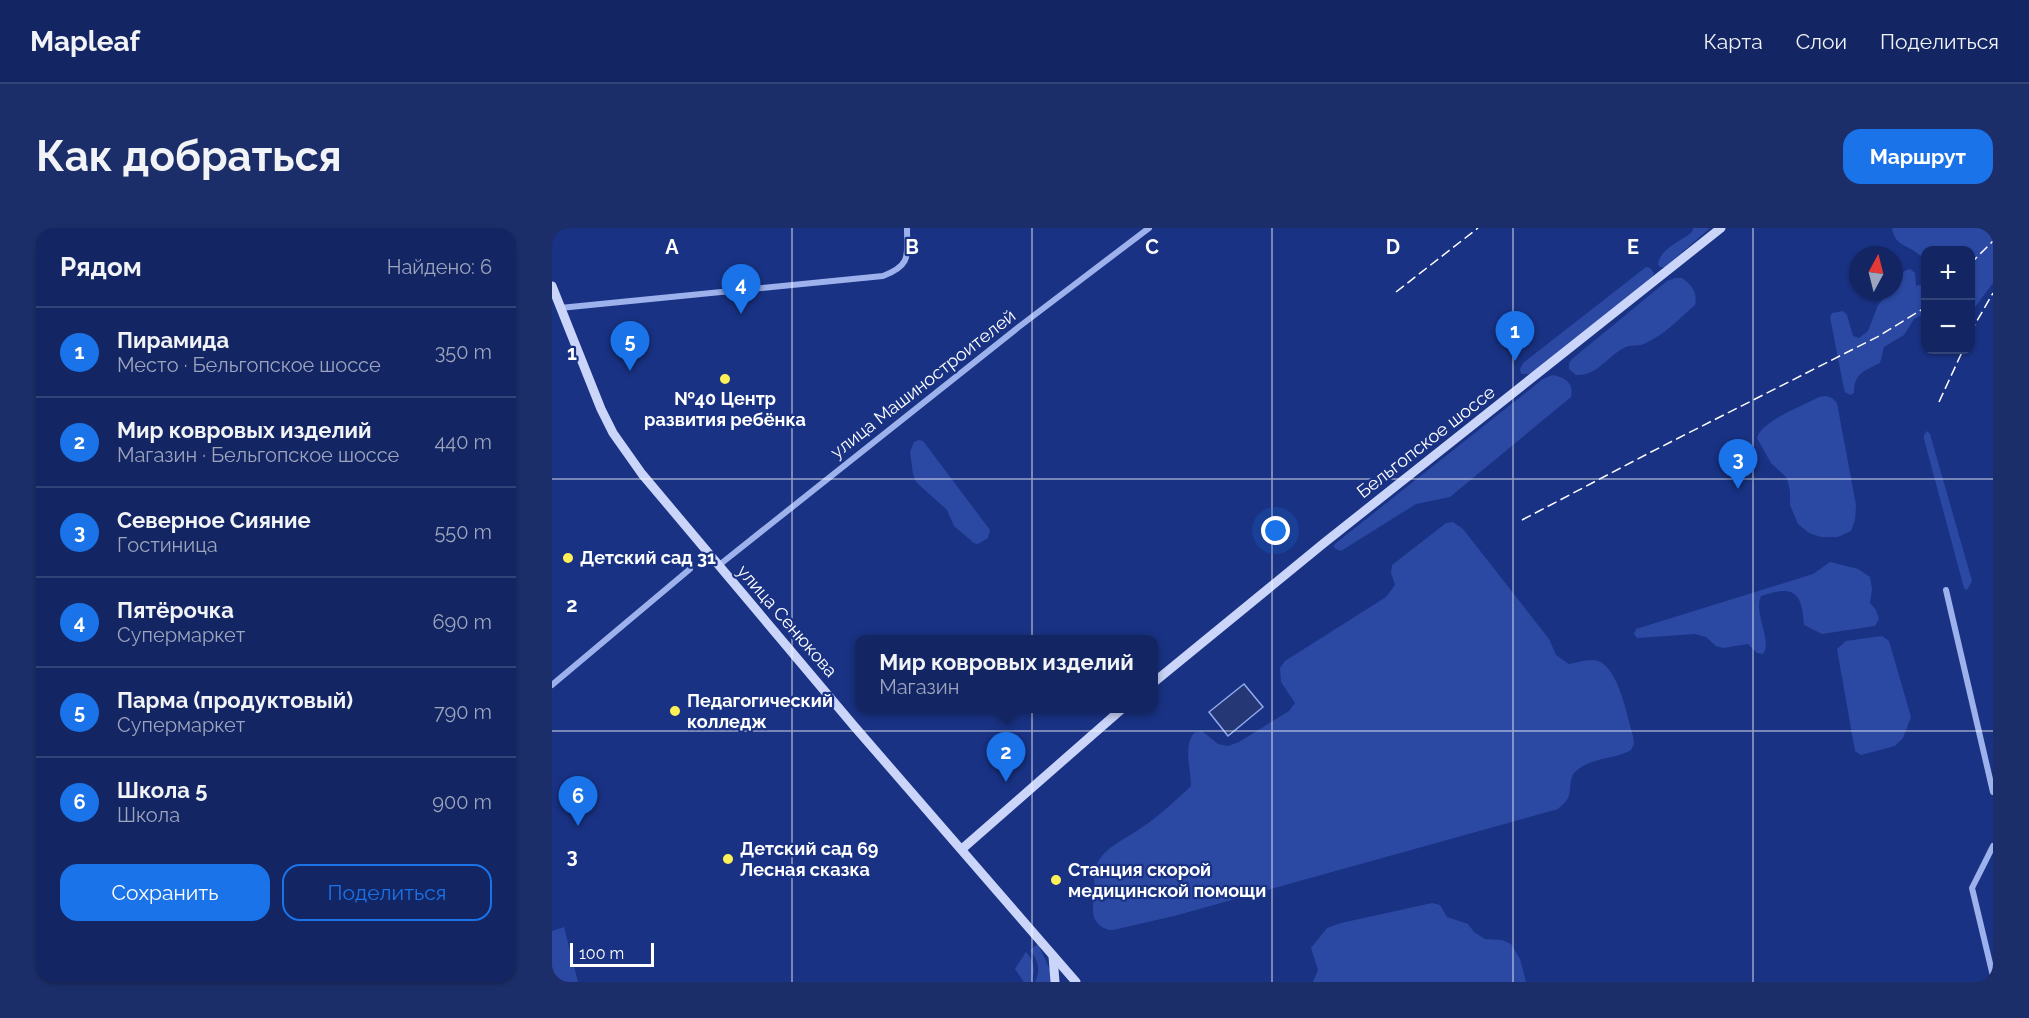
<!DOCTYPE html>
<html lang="ru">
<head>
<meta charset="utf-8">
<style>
	body { margin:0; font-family:Raleway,sans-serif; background:#1c2e69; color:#f1f3f6 }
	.controls { position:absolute; right:18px; top:18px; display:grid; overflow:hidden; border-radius:12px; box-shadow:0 2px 4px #0004 }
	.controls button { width:54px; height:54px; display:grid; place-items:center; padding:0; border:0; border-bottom:2px solid #324378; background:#132663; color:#f1f3f6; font:30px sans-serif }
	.compass { position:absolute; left:1297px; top:18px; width:54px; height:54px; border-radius:50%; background:#132663; box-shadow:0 2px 4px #0004; rotate:7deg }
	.scale { position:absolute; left:18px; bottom:15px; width:84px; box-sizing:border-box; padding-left:6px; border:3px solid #fff; border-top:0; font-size:16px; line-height:21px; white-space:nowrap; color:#fff; -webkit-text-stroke:4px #193284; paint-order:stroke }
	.you { position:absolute; left:724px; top:303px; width:21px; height:21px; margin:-15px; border:4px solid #fff; border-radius:50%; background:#1a73e8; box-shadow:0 0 0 9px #1a73e833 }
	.badge { display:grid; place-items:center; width:39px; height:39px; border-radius:50%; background:#1a73e8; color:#fff; font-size:20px; font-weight:700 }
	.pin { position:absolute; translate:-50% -50px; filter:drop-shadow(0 2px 3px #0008) }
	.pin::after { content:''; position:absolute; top:32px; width:21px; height:18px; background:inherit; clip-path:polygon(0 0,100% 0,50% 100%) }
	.popup { position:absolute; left:303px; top:407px; width:303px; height:78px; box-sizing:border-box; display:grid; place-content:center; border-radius:12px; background:#132663; filter:drop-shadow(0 2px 4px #0005); font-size:20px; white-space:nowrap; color:#9da5be }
	.popup b { font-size:22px; color:#f1f3f6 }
	.popup::after { content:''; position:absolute; left:50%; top:100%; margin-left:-12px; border:12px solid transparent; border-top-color:#132663 }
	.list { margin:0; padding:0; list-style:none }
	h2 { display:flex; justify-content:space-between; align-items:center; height:78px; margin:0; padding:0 24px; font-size:26px }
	h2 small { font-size:20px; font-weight:400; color:#9da5be }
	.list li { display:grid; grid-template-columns:39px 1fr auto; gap:18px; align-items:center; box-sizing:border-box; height:90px; padding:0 24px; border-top:2px solid #324378 }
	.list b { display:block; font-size:22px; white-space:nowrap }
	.list p { margin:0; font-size:20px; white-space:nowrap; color:#9da5be }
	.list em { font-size:20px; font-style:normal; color:#9da5be }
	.actions { display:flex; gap:12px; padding:18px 24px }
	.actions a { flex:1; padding:14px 0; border:2px solid #1a73e8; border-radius:18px; text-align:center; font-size:21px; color:#1a73e8 }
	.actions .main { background:#1a73e8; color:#fff }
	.map { position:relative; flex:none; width:1441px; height:754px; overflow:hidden; border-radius:18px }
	header { display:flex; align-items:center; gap:36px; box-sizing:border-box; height:84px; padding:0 30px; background:#132663; border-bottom:2px solid #324378 }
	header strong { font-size:28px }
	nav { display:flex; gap:33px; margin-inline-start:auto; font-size:21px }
	.intro { display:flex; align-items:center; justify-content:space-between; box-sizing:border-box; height:144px; padding:0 36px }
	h1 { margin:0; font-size:42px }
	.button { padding:15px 27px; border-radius:18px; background:#1a73e8; color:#fff; font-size:21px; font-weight:700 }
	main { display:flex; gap:36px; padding:0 36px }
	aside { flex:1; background:#132663; border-radius:18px; box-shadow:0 2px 4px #0004 }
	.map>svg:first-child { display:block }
	.green { fill:#2b49a3 }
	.water { fill:#253875; stroke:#90a9ee; stroke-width:1.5 }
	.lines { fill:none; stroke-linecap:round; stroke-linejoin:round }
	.street { stroke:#9db1ec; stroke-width:6 }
	.secondary { stroke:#cad5f9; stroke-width:9 }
	.rail { stroke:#fff; stroke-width:1.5; stroke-dasharray:10 4.5; stroke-linecap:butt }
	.grid { fill:none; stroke:#fff; stroke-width:1.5; stroke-opacity:0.55 }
	.poi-dot { fill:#fff058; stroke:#193284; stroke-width:2 }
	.labels { text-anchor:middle; stroke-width:4.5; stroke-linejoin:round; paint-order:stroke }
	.street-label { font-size:18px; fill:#fff; stroke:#193284 }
	.poi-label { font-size:18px; font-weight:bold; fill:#fff; stroke:#193284; text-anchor:start }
	.grid-label { font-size:20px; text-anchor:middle; font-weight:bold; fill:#fff; stroke:#193284; stroke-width:4.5; stroke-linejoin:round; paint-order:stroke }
</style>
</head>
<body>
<header>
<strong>Mapleaf</strong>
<nav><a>Карта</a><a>Слои</a><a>Поделиться</a></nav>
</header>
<div class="intro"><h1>Как добраться</h1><a class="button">Маршрут</a></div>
<main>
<aside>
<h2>Рядом<small>Найдено: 6</small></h2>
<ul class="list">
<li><span class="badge">1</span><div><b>Пирамида</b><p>Место · Бельгопское шоссе</p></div><em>350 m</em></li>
<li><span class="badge">2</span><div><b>Мир ковровых изделий</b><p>Магазин · Бельгопское шоссе</p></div><em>440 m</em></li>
<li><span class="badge">3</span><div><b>Северное Сияние</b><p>Гостиница</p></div><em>550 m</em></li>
<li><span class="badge">4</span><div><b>Пятёрочка</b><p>Супермаркет</p></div><em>690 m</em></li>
<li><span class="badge">5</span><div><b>Парма (продуктовый)</b><p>Супермаркет</p></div><em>790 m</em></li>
<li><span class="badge">6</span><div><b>Школа 5</b><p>Школа</p></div><em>900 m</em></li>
</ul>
<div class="actions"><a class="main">Сохранить</a><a>Поделиться</a></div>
</aside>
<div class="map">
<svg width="1441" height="754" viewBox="0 0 1441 754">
	<rect width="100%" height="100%" fill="#193284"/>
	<g class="green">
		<path d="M1141,0H1158L1113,39H1108L1106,36C1108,21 1129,13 1140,4Z"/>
		<path d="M1340,0H1441V55L1420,83H1419L1418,22H1374L1373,31C1370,29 1368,27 1365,25C1354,16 1343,18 1340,0Z"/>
		<path d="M1094,39L1098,40L1102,45L1099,52L984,143L977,146H969L968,141L971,135Z"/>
		<path d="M1358,41L1363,45L1364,58L1373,56V85L1362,91L1352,107L1332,119L1328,135C1311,143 1302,146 1302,165L1298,167L1293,164L1291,156L1278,89L1280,85L1291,83L1295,87L1301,108L1307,110L1316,103L1326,77L1338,63H1342C1342,52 1347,44 1358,41Z"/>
		<path d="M1123,50H1130C1140,57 1146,65 1143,77C1128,90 1112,107 1094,115C1087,119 1079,116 1072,120C1054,129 1046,148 1024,147L1017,141V135L1020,131L1115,53Z"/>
		<path d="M1000,147C1013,149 1022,155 1019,169L898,269L864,276L789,323L784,321L781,318L784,315L991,151Z"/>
		<path d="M1274,168L1280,170L1285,175L1304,277L1303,292L1299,303L1286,309H1269L1257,305L1246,296L1238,277V263L1235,250L1219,235L1205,210C1209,193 1251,178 1267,169Z"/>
		<path d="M1375,203L1378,206L1420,353L1415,362L1412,360L1372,211V207Z"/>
		<path d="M367,212L371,213L438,302L436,310L426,316L422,315L402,298L395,282L364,254L361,246L358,224L362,214Z"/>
		<path d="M901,294L911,301L997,411L1004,427L1017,436C1025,435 1038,430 1046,433C1067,440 1075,489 1081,508L1082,516L1079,522C1062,532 1038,529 1023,544C1016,552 1020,562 1016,570C1014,574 1009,578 1006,581L622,688L561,702C550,702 541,694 541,682C540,676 543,670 543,664C543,657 541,648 543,641C550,620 570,613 586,602C605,590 623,573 639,558C639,540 631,519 642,505L650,503L666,516L676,518L687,514L737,483L743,475L729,454L728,440L733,433L834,369L843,357L839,345L840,337L894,295Z"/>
		<path d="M1278,334L1306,341L1318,349L1320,361L1318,375L1324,382L1327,391L1323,398L1270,406L1252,397C1250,363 1241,357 1209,368C1201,385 1221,413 1211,426L1205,425L1196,416L1171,420L1164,418L1154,409L1143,406L1085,410L1082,406L1084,401L1261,346Z"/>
		<path d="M1330,408L1337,413L1359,489L1351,510L1343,518L1309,527L1303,523L1285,421L1294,413Z"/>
		<path d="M880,675L888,677L895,689L916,696L922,704L933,711L950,712L959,716L968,731L974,754H761L766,742L759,720L775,700L789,695Z"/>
		<path d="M12,699L26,754H0V703Z"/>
		<path d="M486,716L498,742V754H483C489,742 486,732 478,722Z"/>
		<path d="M474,724C482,733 484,743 479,754H472L463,741Z"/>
	</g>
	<path class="water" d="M692,456L711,479L676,508L657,484Z"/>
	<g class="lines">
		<g class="street">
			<path d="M8,80L331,48C360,37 355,27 355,0"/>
			<path d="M166,338L468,98L597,0"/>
			<path d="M1394,362L1441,564"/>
			<path d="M0,457L138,341"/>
			<path d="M1441,618L1420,660L1441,748"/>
		</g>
		<g class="secondary">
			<path d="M0,58L49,181L61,205L90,246L302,498L524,754"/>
			<path d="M601,455L772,315L1169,0"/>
			<path d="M410,621L571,480"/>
			<path d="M501,728L503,754"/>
		</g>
		<g class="rail">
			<path d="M1418,36L1441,13"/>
			<path d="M844,64L926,0"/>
			<path d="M1418,105L1441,65"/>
			<path d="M1387,174L1411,122"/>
			<path d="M970,292L1099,224L1327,108L1374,79"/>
		</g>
	</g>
	<path class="grid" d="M240,0V754M480,0V754M720,0V754M961,0V754M1201,0V754M0,251H1441M0,503H1441"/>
	<g class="poi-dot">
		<circle cx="173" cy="151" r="6"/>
		<circle cx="16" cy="330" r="6"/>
		<circle cx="123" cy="483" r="6"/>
		<circle cx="176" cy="631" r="6"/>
		<circle cx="504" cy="652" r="6"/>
	</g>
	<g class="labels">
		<g class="street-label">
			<text transform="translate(371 156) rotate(-38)" y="6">улица Машиностроителей</text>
			<text transform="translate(874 214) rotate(-38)" y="6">Бельгопское шоссе</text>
			<text transform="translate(235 393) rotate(49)" y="6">улица Сенюкова</text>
		</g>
		<g class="poi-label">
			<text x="173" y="177" text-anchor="middle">№40 Центр<tspan x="173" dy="21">развития ребёнка</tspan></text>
			<text x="28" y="336">Детский сад 31</text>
			<text x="135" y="479">Педагогический<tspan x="135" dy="21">колледж</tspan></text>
			<text x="188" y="627">Детский сад 69<tspan x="188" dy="21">Лесная сказка</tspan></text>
			<text x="516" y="648">Станция скорой<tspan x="516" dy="21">медицинской помощи</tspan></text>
		</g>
	</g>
	<g class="grid-label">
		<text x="120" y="26">A</text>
		<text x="360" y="26">B</text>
		<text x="600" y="26">C</text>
		<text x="841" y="26">D</text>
		<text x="1081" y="26">E</text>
		<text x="20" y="132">1</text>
		<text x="20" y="384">2</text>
		<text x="20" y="635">3</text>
	</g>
</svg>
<div class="controls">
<button>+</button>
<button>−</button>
</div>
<svg class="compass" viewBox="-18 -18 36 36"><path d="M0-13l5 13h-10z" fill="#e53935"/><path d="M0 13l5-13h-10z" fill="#9da5be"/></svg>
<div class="scale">100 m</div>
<div class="you"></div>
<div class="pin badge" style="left:963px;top:133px">1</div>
<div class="pin badge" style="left:454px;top:554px">2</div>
<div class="popup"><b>Мир ковровых изделий</b>Магазин</div>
<div class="pin badge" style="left:1186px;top:261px">3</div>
<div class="pin badge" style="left:189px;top:86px">4</div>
<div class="pin badge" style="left:78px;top:143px">5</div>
<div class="pin badge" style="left:26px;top:598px">6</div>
</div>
</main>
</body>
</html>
